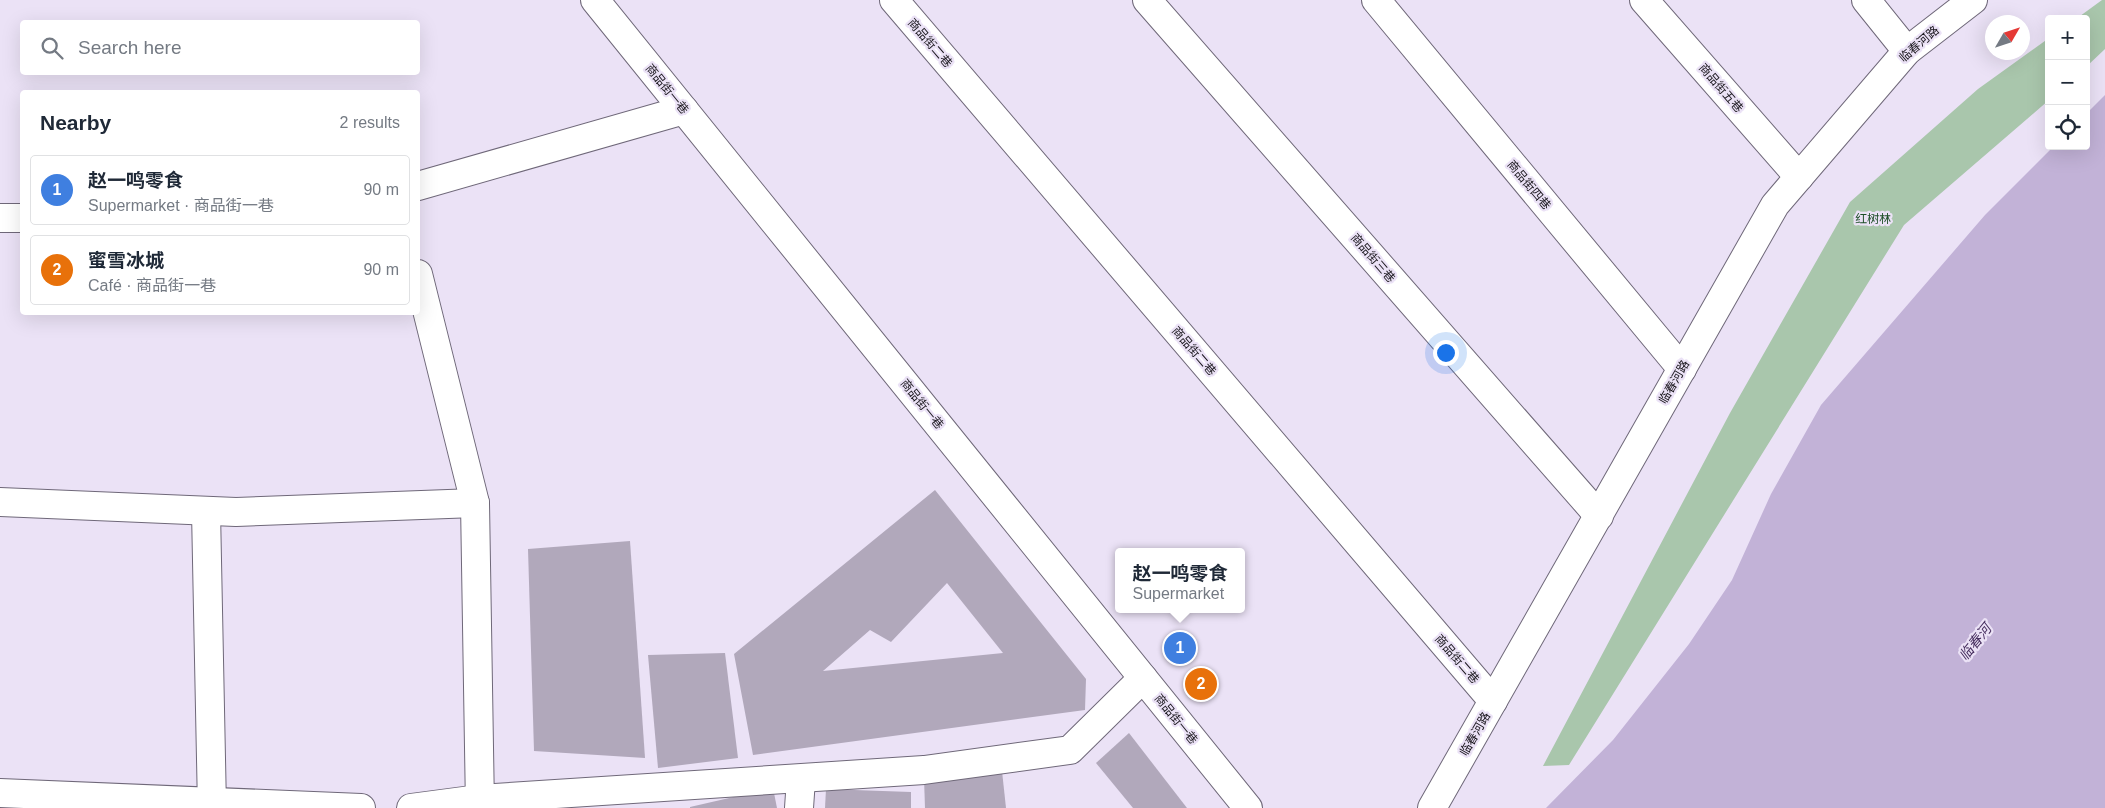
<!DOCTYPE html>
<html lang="en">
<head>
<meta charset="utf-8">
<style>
	body { margin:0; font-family:Arial,"Noto Sans SC",sans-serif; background:#f6f6f7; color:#1f2937 }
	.controls { position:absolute; right:15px; top:15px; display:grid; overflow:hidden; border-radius:5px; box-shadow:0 5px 20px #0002 }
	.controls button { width:45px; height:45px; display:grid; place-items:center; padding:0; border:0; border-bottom:1px solid #e0e1e3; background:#fff; color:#1f2937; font:25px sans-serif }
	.compass { position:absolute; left:1985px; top:15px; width:45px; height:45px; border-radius:50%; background:#fff; box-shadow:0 5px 20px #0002; rotate:51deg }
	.you { position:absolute; left:1445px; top:352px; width:18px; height:18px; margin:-12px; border:4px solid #fff; border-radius:50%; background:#1a73e8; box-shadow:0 0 0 8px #1a73e833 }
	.badge { display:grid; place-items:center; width:32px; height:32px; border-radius:50%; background:#278c41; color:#fff; font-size:16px; font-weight:700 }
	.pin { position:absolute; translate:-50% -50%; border:2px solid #fff; box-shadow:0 1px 5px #0006 }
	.popup { position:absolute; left:1115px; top:548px; width:130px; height:65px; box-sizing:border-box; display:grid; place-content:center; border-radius:5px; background:#fff; filter:drop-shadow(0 1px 4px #0005); font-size:16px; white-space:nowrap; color:#747a83 }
	.popup b { font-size:19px; color:#1f2937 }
	.popup::after { content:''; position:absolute; left:50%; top:100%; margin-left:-10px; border:10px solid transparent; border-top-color:#fff }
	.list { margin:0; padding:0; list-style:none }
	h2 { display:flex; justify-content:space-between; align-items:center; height:65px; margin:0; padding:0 20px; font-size:21px }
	h2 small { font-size:16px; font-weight:400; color:#747a83 }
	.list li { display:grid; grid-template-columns:32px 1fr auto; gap:15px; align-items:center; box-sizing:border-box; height:70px; margin:0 10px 10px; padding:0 10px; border:1px solid #e0e1e3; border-radius:5px }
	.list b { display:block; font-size:19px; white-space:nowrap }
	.list p { margin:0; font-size:16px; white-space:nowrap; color:#747a83 }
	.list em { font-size:16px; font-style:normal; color:#747a83 }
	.icon { flex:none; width:28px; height:28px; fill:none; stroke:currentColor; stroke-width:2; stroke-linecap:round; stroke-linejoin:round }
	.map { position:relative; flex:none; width:2105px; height:808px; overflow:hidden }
	.search { position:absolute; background:#fff; box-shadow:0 5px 20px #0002; left:20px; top:20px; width:400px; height:55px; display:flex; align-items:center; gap:12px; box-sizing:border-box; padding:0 18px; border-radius:5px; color:#747a83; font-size:19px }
	.panel { position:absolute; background:#fff; box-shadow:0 5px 20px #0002; left:20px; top:90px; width:400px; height:225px; border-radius:5px }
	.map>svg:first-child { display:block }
	.green { fill:#a9c6ac }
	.water { fill:#c2b2d7 }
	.building { fill:#b1a8bb; fill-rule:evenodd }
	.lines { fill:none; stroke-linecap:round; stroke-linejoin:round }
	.minor-casing { stroke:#6f6879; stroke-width:30 }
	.minor { stroke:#fff; stroke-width:28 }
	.labels { text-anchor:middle; stroke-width:4.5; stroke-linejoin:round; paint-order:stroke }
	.street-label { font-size:12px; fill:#17141a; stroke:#ebe2f6 }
	.park-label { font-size:12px; fill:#1c4e27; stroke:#ebe2f6 }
	.water-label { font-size:14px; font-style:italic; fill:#483060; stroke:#ebe2f6 }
</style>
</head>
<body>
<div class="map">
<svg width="2105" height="808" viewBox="0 0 2105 808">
	<rect width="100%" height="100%" fill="#ebe2f6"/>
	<g class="green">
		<path d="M2102,0H2105V49L2086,67V19H2076Z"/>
		<path d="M2049,38V100L1904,225L1569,765L1543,766L1730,413L1850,202L1978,89Z"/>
	</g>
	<path class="water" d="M2105,95V808H1546L1613,740L1689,644L1732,580L1771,494L1821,405L1985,215L2054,146H2086V114Z"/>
	<g class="building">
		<path d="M935,490L1086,679L1085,710L753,755L734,654ZM947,583L1003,653L823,671L870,630L891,642Z"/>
		<path d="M630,541L645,758L534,751L528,549Z"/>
		<path d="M725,653L738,758L658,768L648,655Z"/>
		<path d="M1129,733L1187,808H1133L1096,763Z"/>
		<path d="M1002,771L1006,808H925L924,778Z"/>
		<path d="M773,788L777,808H690V807Z"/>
		<path d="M826,789L911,792V808H825Z"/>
	</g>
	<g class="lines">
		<g class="minor-casing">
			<g id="minor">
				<path d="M595,0L1248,808"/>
				<path d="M894,0L1493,701"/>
				<path d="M1147,0L1599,516"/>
				<path d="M1376,0L1682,369"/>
				<path d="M1644,0L1799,177"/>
				<path d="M1866,0L1907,51"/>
				<path d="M418,186L684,110"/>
				<path d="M0,218H22"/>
				<path d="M418,274L475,503L480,808"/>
				<path d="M0,502L236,512L475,503"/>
				<path d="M206,511L212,808"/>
				<path d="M0,793L361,808"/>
				<path d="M411,808L479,799L924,770L1070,750L1143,678"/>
				<path d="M799,808L801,779"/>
				<path d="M1432,808L1775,205L1907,51L1973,0"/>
			</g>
		</g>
		<use href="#minor" class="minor"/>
	</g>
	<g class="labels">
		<g class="street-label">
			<text transform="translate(930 43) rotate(49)" y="4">商品街二巷</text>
			<text transform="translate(1919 44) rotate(-41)" y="4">临春河路</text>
			<text transform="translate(1721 88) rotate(49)" y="4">商品街五巷</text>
			<text transform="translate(667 89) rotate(51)" y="4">商品街一巷</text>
			<text transform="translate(1529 185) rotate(50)" y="4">商品街四巷</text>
			<text transform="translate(1373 258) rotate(49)" y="4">商品街三巷</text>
			<text transform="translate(1194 351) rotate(49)" y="4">商品街二巷</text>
			<text transform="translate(1674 382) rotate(-60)" y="4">临春河路</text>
			<text transform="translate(922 404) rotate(51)" y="4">商品街一巷</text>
			<text transform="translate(1457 659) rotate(49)" y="4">商品街二巷</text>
			<text transform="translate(1176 719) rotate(51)" y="4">商品街一巷</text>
			<text transform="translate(1475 734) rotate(-60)" y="4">临春河路</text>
		</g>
		<g class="park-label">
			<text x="1873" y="223">红树林</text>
		</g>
		<g class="water-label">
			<text transform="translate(1975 642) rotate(-51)" y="5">临春河</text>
		</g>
	</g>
</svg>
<div class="controls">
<button>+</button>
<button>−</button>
<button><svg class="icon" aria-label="locate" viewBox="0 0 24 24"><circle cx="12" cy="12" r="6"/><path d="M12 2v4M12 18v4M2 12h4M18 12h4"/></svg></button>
</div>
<svg class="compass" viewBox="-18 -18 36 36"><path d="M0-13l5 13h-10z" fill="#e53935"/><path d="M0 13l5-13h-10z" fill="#747a83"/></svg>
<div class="you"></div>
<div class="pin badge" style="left:1180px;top:648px;background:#3f7fe0">1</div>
<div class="popup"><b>赵一鸣零食</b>Supermarket</div>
<div class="pin badge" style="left:1201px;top:684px;background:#e8710a">2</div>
<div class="search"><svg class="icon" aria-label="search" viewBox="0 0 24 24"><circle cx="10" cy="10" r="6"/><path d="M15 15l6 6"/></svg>Search here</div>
<section class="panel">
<h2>Nearby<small>2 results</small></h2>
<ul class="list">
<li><span class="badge" style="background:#3f7fe0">1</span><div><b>赵一鸣零食</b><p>Supermarket · 商品街一巷</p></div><em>90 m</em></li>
<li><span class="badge" style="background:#e8710a">2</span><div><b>蜜雪冰城</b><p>Café · 商品街一巷</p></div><em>90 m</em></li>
</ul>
</section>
</div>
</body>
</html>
